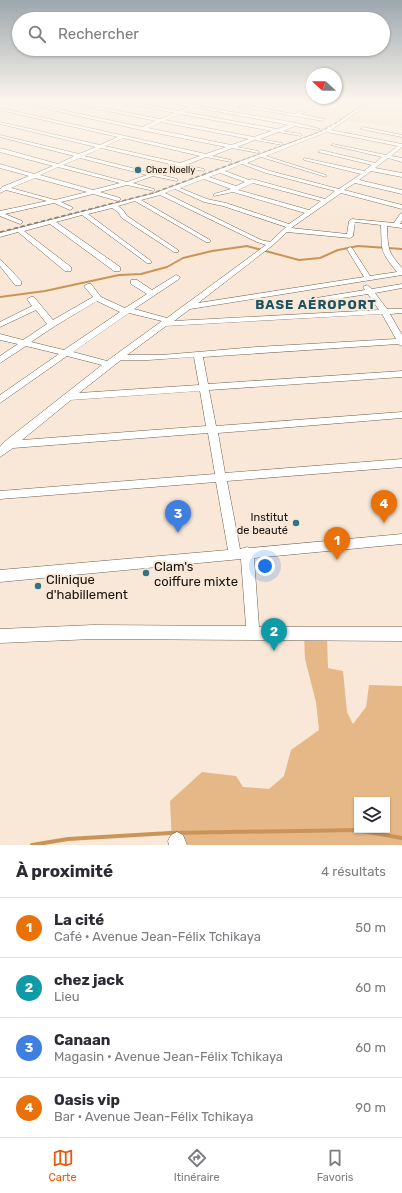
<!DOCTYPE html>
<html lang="fr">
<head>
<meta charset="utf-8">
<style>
	body { margin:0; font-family:Rubik,sans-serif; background:#f2f2f3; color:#2b2b33 }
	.controls { position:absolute; right:12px; bottom:12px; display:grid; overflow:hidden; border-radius:0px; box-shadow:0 1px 3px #0004 }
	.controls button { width:36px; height:36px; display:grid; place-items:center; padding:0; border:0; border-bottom:1px solid #e1e1e2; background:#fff; color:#2b2b33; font:20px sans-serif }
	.compass { position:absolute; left:306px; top:68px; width:36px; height:36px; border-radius:50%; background:#fff; box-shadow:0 1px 3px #0004; rotate:291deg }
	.you { position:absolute; left:265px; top:566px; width:14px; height:14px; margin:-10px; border:3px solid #fff; border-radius:50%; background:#1a73e8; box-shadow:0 0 0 6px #1a73e833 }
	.badge { display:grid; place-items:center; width:26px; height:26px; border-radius:50%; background:#ea580c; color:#fff; font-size:13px; font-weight:700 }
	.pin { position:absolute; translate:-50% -33px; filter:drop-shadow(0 1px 2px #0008) }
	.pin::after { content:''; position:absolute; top:21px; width:14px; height:12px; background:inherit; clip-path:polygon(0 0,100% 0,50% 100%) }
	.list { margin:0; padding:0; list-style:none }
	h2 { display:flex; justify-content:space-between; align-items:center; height:52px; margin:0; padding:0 16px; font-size:17px }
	h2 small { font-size:13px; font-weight:400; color:#7c7c81 }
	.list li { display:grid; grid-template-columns:26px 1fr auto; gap:12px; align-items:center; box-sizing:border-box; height:60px; padding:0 16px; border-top:1px solid #e1e1e2 }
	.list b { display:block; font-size:15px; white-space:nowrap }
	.list p { margin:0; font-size:13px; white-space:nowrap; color:#7c7c81 }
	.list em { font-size:13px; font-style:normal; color:#7c7c81 }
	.icon { flex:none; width:22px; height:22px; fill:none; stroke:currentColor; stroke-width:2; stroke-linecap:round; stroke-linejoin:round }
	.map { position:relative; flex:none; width:402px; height:845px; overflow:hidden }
	.search { position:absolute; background:#fff; box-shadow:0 1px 3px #0004; left:12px; right:12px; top:12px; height:44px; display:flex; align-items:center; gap:10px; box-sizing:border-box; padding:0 14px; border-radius:22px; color:#7c7c81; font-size:15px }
	.sheet { height:292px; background:#fff }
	nav { display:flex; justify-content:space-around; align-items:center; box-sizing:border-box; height:56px; border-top:1px solid #e1e1e2; background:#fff; font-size:11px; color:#7c7c81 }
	nav a { display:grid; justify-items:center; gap:2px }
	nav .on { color:#ea580c }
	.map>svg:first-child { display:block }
	.built { fill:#f3dcc5 }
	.green { fill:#e6b887; fill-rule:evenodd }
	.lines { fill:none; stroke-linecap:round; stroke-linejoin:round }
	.stream-far1 { stroke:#cb9457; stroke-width:2 }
	.stream { stroke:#cb9457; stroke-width:4 }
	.minor-casing { stroke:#6f6152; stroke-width:1 }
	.minor { fill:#fff; fill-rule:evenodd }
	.rail-far1 { stroke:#877c71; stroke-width:1; stroke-dasharray:3.5 2; stroke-linecap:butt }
	.rail { stroke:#877c71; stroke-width:1.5; stroke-dasharray:4.5 2.5; stroke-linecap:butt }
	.poi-dot { fill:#317485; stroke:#f9e8d7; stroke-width:1.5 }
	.labels { text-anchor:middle; stroke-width:4; stroke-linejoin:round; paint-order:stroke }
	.far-poi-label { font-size:9px; fill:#17120c; stroke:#f9e8d7; text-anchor:start }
	.poi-label { font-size:11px; fill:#17120c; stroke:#f9e8d7; text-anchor:end }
	.far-district-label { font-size:13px; font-weight:bold; letter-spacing:1px; fill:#1d5360; stroke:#f9e8d7 }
	.near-poi-label { font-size:13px; fill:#17120c; stroke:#f9e8d7; text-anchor:start }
</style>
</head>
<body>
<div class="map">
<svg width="402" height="845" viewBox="0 0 402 845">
	<rect width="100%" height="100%" fill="#f9e8d7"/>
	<path class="built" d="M379,100H402V128L344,120Z"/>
	<path class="green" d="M304,635L327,636L328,668L343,671L347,712L353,724L366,707L369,685L402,686V845H172L170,801L202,772L236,776L243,787L269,789L284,776L291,750L319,730L316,702L305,659ZM357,800H387V830H357Z"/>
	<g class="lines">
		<path class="stream-far1" d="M0,297L45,291L119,275L141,274L167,267L183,258L212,251L247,246L299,260L320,258L338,250L358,246L402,249"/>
		<path class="stream" d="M32,845L68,839L170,833L357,830L402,838"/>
		<g class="minor-casing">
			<g id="minor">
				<path d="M7,100H13L142,127L156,121L55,100H62L160,119L175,113L113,100H120L179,111L189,107L159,100H166L194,105L205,100H215L294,114L328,102L331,103L299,114L325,119L323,121L209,101L198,106L297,123L320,129L318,130L295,126L283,131L301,134V136L278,132L260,139L282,143V145L255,140L237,147L258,151V153L232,148L212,156L231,160V162L206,157L186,165L204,169V171L180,167L158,174L177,179V181L153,176L133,183L154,189V191L127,185L100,192L120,198V200L118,201L93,194L61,202L72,207V209L70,210L54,203L5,214L22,221V223L20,224L0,216V211L47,201L6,190L0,193V189L2,187L29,176L0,168V164L34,174L53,166L0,152V148L58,164L74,156L0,137V135L79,154L96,147L0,124V122L100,145L118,137L0,110V108L206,154L226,147L141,130ZM194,107L289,125L277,129L184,112ZM180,114L272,131L254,137L165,120ZM161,122L249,139L231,145L148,128ZM123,138L200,156L180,163L105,146ZM101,148L174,165L152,173L84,156ZM80,158L147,175L127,182L63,165ZM58,167L120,183L93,190L40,175ZM35,178L87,192L55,200L11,188Z"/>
				<path d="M370,100H374L331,130L402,144V147L391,156L402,158V162L388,158L375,168L402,173V177L371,171L359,180L402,190V194L355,183L344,190L402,205V209L341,193L291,228L347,234L349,221L352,219L394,223L400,214L402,213V220L400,224H402V228L387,226C388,248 387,251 402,268V275L190,309L174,321L379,310L368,294L316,302L312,300L316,298L365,290L363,287L367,285L372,289L402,284V288L375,293L387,309H402V313L390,314L402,335V346L398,344L203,357L208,384L402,371V377L209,390L216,426L402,412V418L218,433L225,473L402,459V467L227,481L240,549L247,547L250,548L402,534V544L254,558L259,627H402V641L93,639L0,643V629L93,625L246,626L241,559L0,582V570L228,550L216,482L0,499V491L215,474L208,433L13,448L0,457V447L4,442L102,365L67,356L0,403V395L59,354L26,346L0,363V356L18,344L0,340V334L23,340L47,324L36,310L0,327V322L32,306L27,299L31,297H34L53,320L93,297L84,286L88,284H91L101,297L125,308L147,294L131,284V280H137L152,290L176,275L180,277L179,279L134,309L167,318L266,245L257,242L160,195L141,200L210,240V242H206L135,201L118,206L123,210L127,216L178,250V252H174L122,218L118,212L112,208L88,214L151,261V263H147L82,215L56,222L120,267V271H114L50,224L24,231L71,267V271H65L18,232L0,237V233L155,193L317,133L337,122ZM327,132L398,146L386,155L333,144L331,145L382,157L375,163L321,150L318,152L372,165L364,171L304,158V160L361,174L339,189L270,171L247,163L261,157L326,177V175L266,156ZM242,164L266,173L335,191L325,199L252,179L249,180L225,171ZM220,173L245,182L236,186L209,177ZM204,179L231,189L214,194V196L233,192L305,213L289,224L226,203L207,199L180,188ZM253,183L321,201L309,210L238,190ZM175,189L204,202L223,206L286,227L270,242L261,240L165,193ZM355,222L381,225C382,251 380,251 397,272L370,276L352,248L350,247L347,249L364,277L198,303L273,245L287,232L350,238L353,236ZM97,301L120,312L64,350L31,342L55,326ZM129,313L162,321L107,361L73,352ZM382,314L396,339L256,347L162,355H127L166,326ZM194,357L199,385L79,393L121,360H148ZM200,391L206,426L22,440L71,400Z"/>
				<path d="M363,127L402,135V137L361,129Z"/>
				<path d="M0,260L2,261L21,281V285H15L0,266Z"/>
				<path d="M177,832L183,835L187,845H169L168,841L171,835Z"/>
			</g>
		</g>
		<use href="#minor" class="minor"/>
		<path class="rail-far1" d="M237,162L322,131L338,122L369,100"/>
		<path class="rail" d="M0,232L153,193L240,161"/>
	</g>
	<linearGradient id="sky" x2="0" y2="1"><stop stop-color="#9ca7ae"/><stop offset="0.46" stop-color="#fcf5ed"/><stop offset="1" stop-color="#fcf5ed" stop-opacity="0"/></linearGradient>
	<rect width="402" height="218" fill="url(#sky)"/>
	<g class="poi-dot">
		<circle cx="138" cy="170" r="4"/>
		<circle cx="296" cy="523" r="4"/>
		<circle cx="146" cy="573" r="4"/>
		<circle cx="38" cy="586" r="4"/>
	</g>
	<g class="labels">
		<g class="far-poi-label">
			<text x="146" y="173">Chez Noelly</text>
		</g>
		<g class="poi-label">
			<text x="288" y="521">Institut<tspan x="288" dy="13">de beauté</tspan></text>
		</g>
		<g class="far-district-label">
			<text x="316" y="309">BASE AÉROPORT</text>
		</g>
		<g class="near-poi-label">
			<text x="154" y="571">Clam's<tspan x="154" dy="15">coiffure mixte</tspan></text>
			<text x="46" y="584">Clinique<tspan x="46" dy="15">d'habillement</tspan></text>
		</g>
	</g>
</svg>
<div class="controls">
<button><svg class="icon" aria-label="layers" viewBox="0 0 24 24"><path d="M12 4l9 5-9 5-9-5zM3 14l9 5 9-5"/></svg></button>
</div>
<svg class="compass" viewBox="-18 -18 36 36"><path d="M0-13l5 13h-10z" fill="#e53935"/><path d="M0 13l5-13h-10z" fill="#7c7c81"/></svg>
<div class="you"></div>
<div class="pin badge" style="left:337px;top:560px;background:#e8710a">1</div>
<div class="pin badge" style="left:274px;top:651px;background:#0f9aa8">2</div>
<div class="pin badge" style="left:178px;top:533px;background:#3f7fe0">3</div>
<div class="pin badge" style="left:384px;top:523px;background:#e8710a">4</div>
<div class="search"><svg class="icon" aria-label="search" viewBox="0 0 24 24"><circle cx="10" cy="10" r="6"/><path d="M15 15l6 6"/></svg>Rechercher</div>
</div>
<section class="sheet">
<h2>À proximité<small>4 résultats</small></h2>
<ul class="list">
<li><span class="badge" style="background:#e8710a">1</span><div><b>La cité</b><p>Café · Avenue Jean-Félix Tchikaya</p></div><em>50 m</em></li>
<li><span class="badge" style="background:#0f9aa8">2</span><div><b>chez jack</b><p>Lieu</p></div><em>60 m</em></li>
<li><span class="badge" style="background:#3f7fe0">3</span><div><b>Canaan</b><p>Magasin · Avenue Jean-Félix Tchikaya</p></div><em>60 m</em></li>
<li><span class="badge" style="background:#e8710a">4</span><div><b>Oasis vip</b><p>Bar · Avenue Jean-Félix Tchikaya</p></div><em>90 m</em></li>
</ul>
</section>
<nav>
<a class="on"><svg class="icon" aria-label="map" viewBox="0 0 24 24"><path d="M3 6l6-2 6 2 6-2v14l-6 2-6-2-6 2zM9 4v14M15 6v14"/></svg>Carte</a>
<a><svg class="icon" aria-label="directions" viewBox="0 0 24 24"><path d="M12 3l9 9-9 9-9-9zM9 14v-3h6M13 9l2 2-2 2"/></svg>Itinéraire</a>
<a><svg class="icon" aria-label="saved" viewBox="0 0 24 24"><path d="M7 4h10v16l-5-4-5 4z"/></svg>Favoris</a>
</nav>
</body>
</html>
